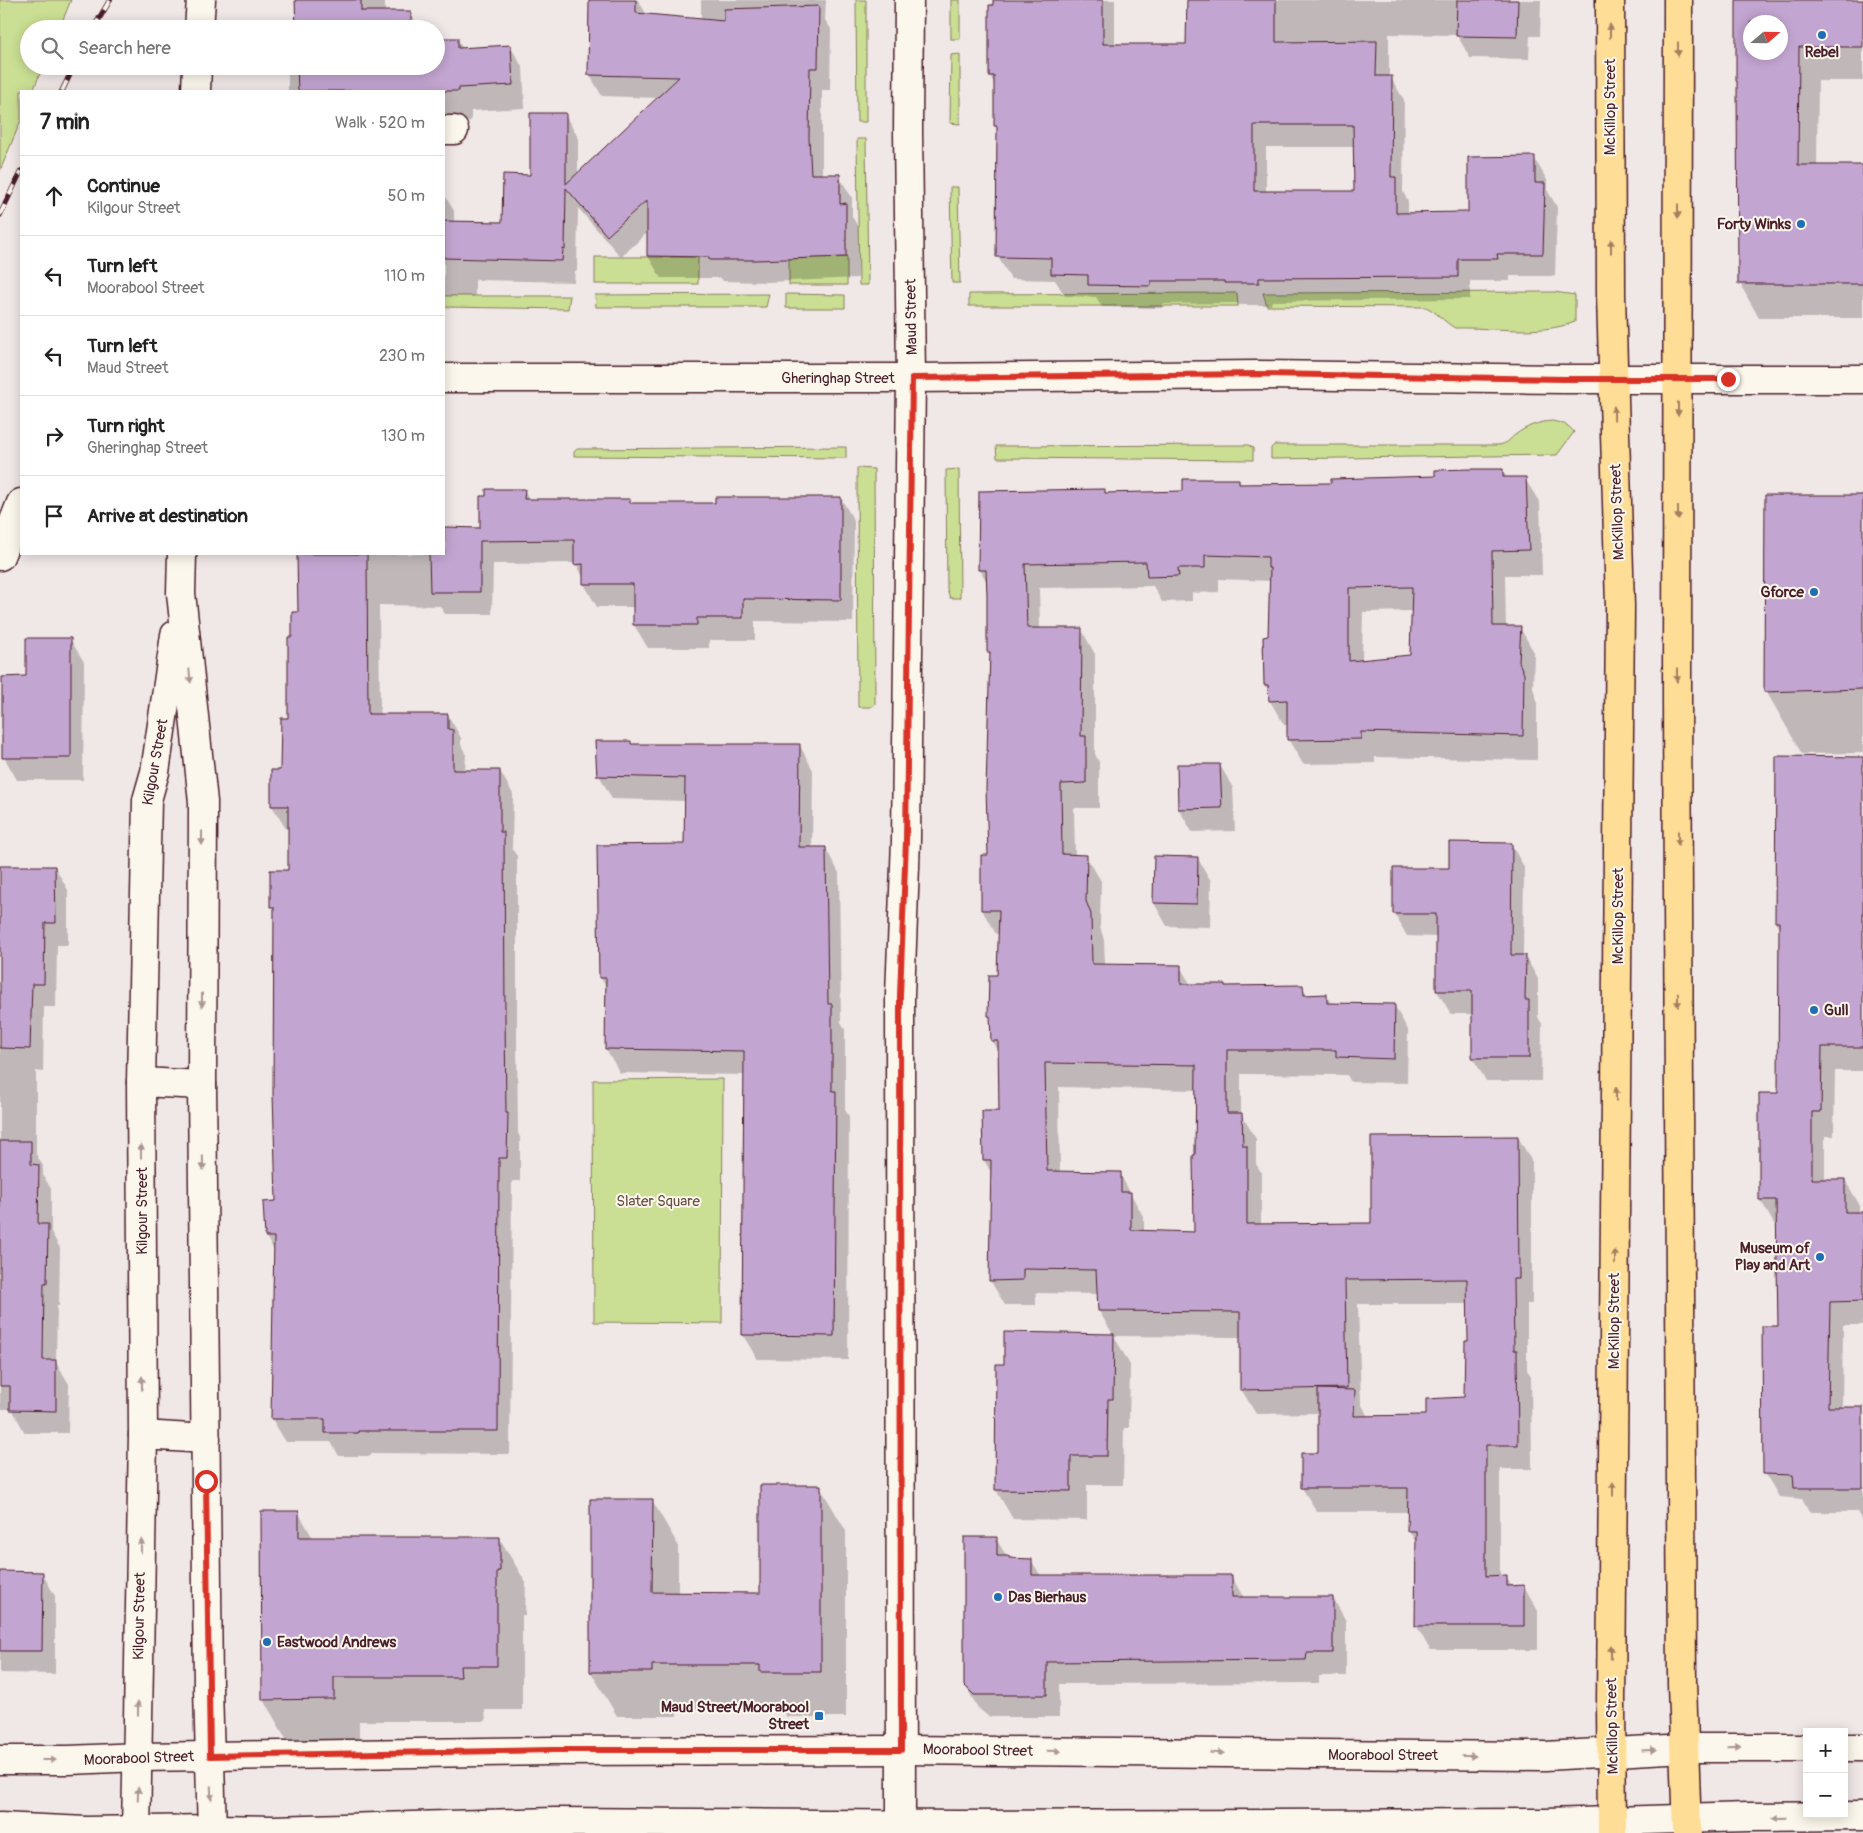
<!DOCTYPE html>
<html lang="en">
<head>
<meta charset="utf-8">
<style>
	body { margin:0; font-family:Pangolin,sans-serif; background:#f2f2f2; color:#222 }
	.controls { position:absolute; right:15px; bottom:15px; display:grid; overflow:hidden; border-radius:0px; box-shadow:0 2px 12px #0003 }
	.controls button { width:45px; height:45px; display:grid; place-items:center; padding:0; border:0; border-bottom:1px solid #e0e0e0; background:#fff; color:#222; font:25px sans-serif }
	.compass { position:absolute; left:1743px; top:15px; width:45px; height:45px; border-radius:50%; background:#fff; box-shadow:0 2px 12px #0003; rotate:70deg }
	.stop { position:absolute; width:15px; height:15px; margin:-11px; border:4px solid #d93025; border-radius:50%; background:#fff }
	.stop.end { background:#d93025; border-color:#fff; box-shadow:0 1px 5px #0008 }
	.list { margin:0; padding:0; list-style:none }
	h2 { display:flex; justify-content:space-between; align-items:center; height:65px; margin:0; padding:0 20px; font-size:21px }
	h2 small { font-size:16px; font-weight:400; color:#767676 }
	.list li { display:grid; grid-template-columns:32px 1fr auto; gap:15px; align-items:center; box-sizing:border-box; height:80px; padding:0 20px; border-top:1px solid #e0e0e0 }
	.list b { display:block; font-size:19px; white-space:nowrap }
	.list p { margin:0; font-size:16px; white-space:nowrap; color:#767676 }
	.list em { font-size:16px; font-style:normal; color:#767676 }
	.icon { flex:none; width:28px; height:28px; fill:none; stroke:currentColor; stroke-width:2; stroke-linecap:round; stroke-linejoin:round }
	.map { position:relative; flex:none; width:1863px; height:1833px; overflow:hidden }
	.search { position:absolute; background:#fff; box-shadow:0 2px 12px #0003; left:20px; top:20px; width:425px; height:55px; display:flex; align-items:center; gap:12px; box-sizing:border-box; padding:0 18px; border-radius:28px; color:#767676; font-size:19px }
	.panel { position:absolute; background:#fff; box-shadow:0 2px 12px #0003; left:20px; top:90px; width:425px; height:465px; border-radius:0px }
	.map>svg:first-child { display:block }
	.green { fill:#cadf93; stroke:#8a7f5f }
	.shadow { fill:#0003; fill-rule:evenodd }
	.building { fill:#c3a5d1; stroke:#4a1f2b; fill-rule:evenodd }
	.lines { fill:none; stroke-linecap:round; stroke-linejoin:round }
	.minor-casing { stroke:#4a1f2b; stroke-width:31 }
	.tertiary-casing { stroke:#4a1f2b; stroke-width:31 }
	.trunk-casing { stroke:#4a1f2b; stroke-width:31 }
	.minor { stroke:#fbf7ec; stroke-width:28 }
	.tertiary { stroke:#fbf7ec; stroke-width:28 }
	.trunk { stroke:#fedd96; stroke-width:28 }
	.rail-casing { stroke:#4a1f2b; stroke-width:5.5 }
	.rail { stroke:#fbf7ec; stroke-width:4; stroke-dasharray:11; stroke-linecap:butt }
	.oneway { fill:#a47e60 }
	.oneway2 { fill:#ab9695 }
	.route { stroke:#d93025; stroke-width:6 }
	.poi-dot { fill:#1f6fb2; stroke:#fbf7ec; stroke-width:2 }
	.labels { text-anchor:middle; stroke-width:4; stroke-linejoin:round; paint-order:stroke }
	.poi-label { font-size:15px; font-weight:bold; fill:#4a1f2b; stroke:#fbf7ec; text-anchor:end }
	.street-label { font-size:15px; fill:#4a1f2b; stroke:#fbf7ec }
	.park-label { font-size:15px; fill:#6a4f45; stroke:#fbf7ec }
</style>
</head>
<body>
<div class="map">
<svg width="1863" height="1833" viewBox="0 0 1863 1833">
	<rect width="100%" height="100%" fill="#f0e7e7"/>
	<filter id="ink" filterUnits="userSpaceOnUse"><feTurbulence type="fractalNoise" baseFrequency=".02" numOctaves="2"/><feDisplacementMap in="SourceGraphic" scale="10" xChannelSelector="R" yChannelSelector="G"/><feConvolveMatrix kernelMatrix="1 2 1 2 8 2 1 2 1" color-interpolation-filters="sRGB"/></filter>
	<g filter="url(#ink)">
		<g class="green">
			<path d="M0,0H71L59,29H29V66H43L33,91H21V120L0,171Z"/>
			<path d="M856,0H866V122H857Z"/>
			<rect x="951" y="0" width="9" height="39"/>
			<path d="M960,54V124L950,123L951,55Z"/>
			<path d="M857,139H866L868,285H859Z"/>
			<path d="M950,187H958L960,283H952Z"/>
			<rect x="595" y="257" width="103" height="27"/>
			<path d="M847,257V285H789V258Z"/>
			<path d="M1554,292L1575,295V322C1538,336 1494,327 1455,328C1444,322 1437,312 1426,307L1267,306L1263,293Z"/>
			<path d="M1237,293L1238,306H969V294Z"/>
			<path d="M769,294L766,307H596L595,295Z"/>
			<path d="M786,294L845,295V308H786Z"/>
			<path d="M444,296H570L568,309L444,307Z"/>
			<path d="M1552,421C1562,423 1568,424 1574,432L1557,455L1271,459V448L1274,445H1498C1507,444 1509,440 1515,435C1527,426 1538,422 1552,421Z"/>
			<path d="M1248,445L1253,448V460L997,458L996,446Z"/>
			<path d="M846,447V458L574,456V452L577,449Z"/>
			<path d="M857,468L874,469L875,704L871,707H858Z"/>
			<path d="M959,469L960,598H950L947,589L946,470Z"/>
			<path d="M723,1079L722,1323L594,1322L593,1080Z"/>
		</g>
		<g class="shadow">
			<path d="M297,0H385V12H410L420,29H297Z"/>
			<path d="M590,0H638L647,15L701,20V0H826L825,20L831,29L830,90H822V175L839,176L852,198V216L858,227V278L768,282L723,281L721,278H661L648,256V232L621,257L578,208L577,271H575L574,282L475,280V296H444V194L454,211V223H504L565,115L578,137V174L658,98L602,96L589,74Z"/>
			<path d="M994,0H1115V45H1188L1189,0H1541L1540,36H1530L1529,59L1470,58L1457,35L1389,34V78H1391L1404,100L1403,192L1408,201V214L1469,213L1534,158L1547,180V190L1557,207L1555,276H1510V281H1470V299L1272,301L1271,305H1239L1237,303L1163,304V308L1102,307L1096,297L1065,296L1055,280L1011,279L998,257V131L995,126V85L990,76V6H994ZM1266,147H1354L1355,192L1266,193Z"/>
			<path d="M1738,0H1863V81H1818L1817,166H1863V318H1759L1740,284ZM1750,22H1780V52H1750Z"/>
			<path d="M458,40L463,49L510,46L523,68L525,108L471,111V121L444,122V91H288V66H436Z"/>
			<path d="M1502,470L1507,478L1525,479L1540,503L1542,575H1505L1506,628H1520L1534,652L1533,688L1537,700V760L1375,757V763L1303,764L1288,739V725H1284L1270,701V693L1265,685L1269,638L1271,581L1219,579V592L1192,593V601L1162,602L1153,586L1039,588L1040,629H1081L1095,654V754L1099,762V808H1074L1075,856H1086L1101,881L1100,927L1104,940L1105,966L1180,967L1191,985L1225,987L1302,986L1308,996H1327L1331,1004L1394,1005L1408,1030L1407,1083L1351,1082L1347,1075L1241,1074V1114L1256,1139V1164L1261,1172V1225L1372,1224L1518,1137L1532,1162V1304H1527V1370L1531,1376L1532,1469H1500V1577H1506L1512,1587L1524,1586L1538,1611V1650H1430L1416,1625L1417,1545L1409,1531V1512H1317L1302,1488L1319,1454V1413L1256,1414L1241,1389V1337L1114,1336L1130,1365L1129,1428H1124L1123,1485H1087V1520L1013,1519L996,1490L1005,1366L1114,1336L1099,1311V1294L1036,1293V1305H1005L990,1280L992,1174L984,1160L1000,1112V1053L992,1040L991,1018L990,1015L999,977L1000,934H996L982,910L989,856L991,656L988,651V584L980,570L1104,490L1107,494L1184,492L1238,480L1241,485L1332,484L1436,477ZM1413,611L1412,656L1362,661L1363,612ZM1059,1087L1197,1090L1195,1233L1144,1232V1218L1120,1174L1060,1173ZM1358,1304H1469V1343L1466,1398L1427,1417H1368L1361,1403Z"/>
			<path d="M524,490L530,500H630L632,504L716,505L841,498L854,521L853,622L755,621V640H709V648H648L634,625L635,607H597L584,584V579L576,563L493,564L492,614H445L440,606L379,605L380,715H448L461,738V745L466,754L465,771H500L513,794L512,849L517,856V1039L518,1133L520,1137V1181H512L510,1454L371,1453V1456H339L331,1442H286L272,1419L275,1252L266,1237L265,1203H277L275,913L272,907L289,871V829H286L272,806L282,771L289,719L294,639L299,614V554H444V528H481Z"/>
			<path d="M1863,496V753L1802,754L1766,691Z"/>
			<path d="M70,639L84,662L83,780H17L4,757L27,677Z"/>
			<path d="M630,742L632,746H800L813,770L812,849H826L839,873L841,1022L845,1029V1110L849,1116L848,1360L757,1359L743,1335L745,1075L620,1073L606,1049L607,988L600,977L685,845L686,801L612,799L599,775Z"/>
			<path d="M1863,758V1071H1835L1834,1136H1825V1180H1845L1859,1204V1213H1863V1325H1843L1842,1408H1863V1522L1857,1512H1809L1802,1499L1779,1497L1765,1473L1779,1327L1778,1224H1774L1760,1199L1780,1094V929L1776,922Z"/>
			<path d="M1220,765L1233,788L1235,831L1192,832L1179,809Z"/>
			<path d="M1511,844L1524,867L1523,956H1525L1538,979V1017L1542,1024L1541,1081H1486L1473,1058V1014H1451L1437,991V937L1407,936L1394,913L1450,870Z"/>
			<path d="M1198,859L1211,881L1210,927L1167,926L1154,903Z"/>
			<path d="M0,867H55L68,890V945H57L56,1007H44L43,1072L36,1071V1154L43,1166V1175L51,1189V1232L60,1248L59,1306H57L56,1362L69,1384L68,1433H25L12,1409H0Z"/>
			<path d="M820,1487L846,1531V1717H787L782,1709H677V1716H617L591,1672L652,1500L678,1545V1593L761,1594Z"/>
			<path d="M298,1512L313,1538L500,1539L526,1583L525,1615H522V1710H485L486,1721H359V1744H289L263,1699Z"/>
			<path d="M996,1539L1009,1560H1031L1041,1576H1231L1244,1598H1333L1346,1621V1676H1319V1683L1059,1684V1717H989L978,1708L965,1685Z"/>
			<path d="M0,1573H42L55,1596V1674L0,1673Z"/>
		</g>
		<g class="building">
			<path d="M295,0H361V11H411V29H296Z"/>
			<path d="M589,0H636V13L724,21V9L819,6L818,68H810L809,138L811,174H840V204L846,203V257L755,260H709V257L647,256V200L607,236L566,188L565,250L563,249L562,261L444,258V221L502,222L503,174L530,175V113H566V184L679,77L588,75Z"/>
			<path d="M993,0H1103V44H1186L1187,0H1276V42L1377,41L1376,76H1392L1391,177H1396V213L1468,212V157L1535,156V183H1545L1543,254H1497L1498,259H1458V277L1259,278V283H1224V281H1151V286L1088,285V275L1051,274V258L996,257L997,126H994V76H989V5H993ZM1254,125H1353L1354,191H1254Z"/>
			<path d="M1457,0H1518L1517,37L1456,36Z"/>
			<path d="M1736,0H1863V47H1799L1798,165H1863V284H1738L1737,81H1736ZM1750,22H1780V52H1750Z"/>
			<path d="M436,38H458V48L511,45L513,85L459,88V91H298L297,66H436Z"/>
			<path d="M1471,469H1503V477H1526L1529,550L1492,551L1493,626H1521L1519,662L1524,674L1523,736L1361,732V739L1287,740V700L1269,701L1268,685H1264L1263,637L1268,636L1270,568H1268V557L1205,555V568H1178L1179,576L1147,577L1146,562L1025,564L1027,628H1082L1081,736H1086V783L1061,784L1062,854L1087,855L1086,901L1091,914L1092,964L1181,965V984H1225V986L1303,985L1304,995L1327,994V1003L1395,1004L1394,1059L1336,1057V1050H1227V1113H1242L1243,1146H1247V1224L1371,1223V1137L1518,1136L1519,1279H1513L1514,1350H1517L1518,1445H1486V1576L1507,1575V1586L1524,1585V1626H1415L1416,1531H1407L1408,1488H1301V1453H1318V1389L1355,1390L1354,1416L1426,1415V1399L1464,1397L1465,1341H1468L1467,1279L1345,1280L1347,1388L1240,1390V1312L1098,1311L1096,1270L1023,1269V1280L989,1281L991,1160H983L982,1111H999L998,1041H991L990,1016H988L989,975H997L999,910H981V855H988L986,789L990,652H987V595L986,570H978L979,491L1105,489V493L1183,491V479H1239V484L1331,483V479L1435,476V470ZM1412,587L1410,655L1349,661V588ZM1045,1063L1196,1065L1195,1155H1193L1194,1232L1131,1230V1192H1121V1172L1047,1171Z"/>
			<path d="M486,489H525L524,499H630V503H715V497H841V600L743,599V618H697V625H633V584H583V564L574,565V540L480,541V592H430L429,554H444V527L480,528V496H486Z"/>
			<path d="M1765,495H1863V689L1764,692Z"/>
			<path d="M297,554H367L368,714H448V729L453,730V770H500V832H504L505,1015L506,1113H508L507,1158H499L498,1431H358V1433H325V1419H271L274,1237H265L263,1202L276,1201L273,1094L274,907H270V870H288V806H271V770H280L281,718H288V637H292V612H298Z"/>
			<path d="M26,638H71V758H2V677L26,676Z"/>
			<path d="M595,741H631V744H800L799,847H826L828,1004H832V1091H836L834,1336L742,1335L744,1051L605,1049L606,978H599L597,845L684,844L685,778L597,776Z"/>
			<path d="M1776,756L1863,757V1047H1822L1821,1112H1812V1179H1845V1212H1863V1301L1830,1302L1828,1407H1863V1488H1794L1793,1475L1763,1474L1762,1326H1778L1776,1200H1759V1093H1778L1779,922H1775Z"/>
			<path d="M1177,764H1220L1222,808L1178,809Z"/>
			<path d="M1449,842L1512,843L1511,955H1526L1525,1000H1529V1058H1472V991H1436V914H1393V868H1449Z"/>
			<path d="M1154,856L1198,857L1197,904L1153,903Z"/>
			<path d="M0,866H55L56,923H45L44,984H32L30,1049L0,1048Z"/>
			<path d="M0,1141H31V1164L39,1165L38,1224H48L47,1283H44L43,1360H56V1411L10,1410V1386H0Z"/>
			<path d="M1004,1332L1114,1334L1113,1399H1108L1107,1456H1071V1491L995,1490L996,1364H1004Z"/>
			<path d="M760,1485H821V1672H760V1665H652V1672H590V1499H653L652,1592L760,1593Z"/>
			<path d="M261,1511H299V1537H500V1571H497V1666H460L461,1677H334V1699L262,1700Z"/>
			<path d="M964,1537H997V1556H1009V1558L1032,1559V1575H1232V1597H1333V1653H1307L1306,1660L1047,1662V1695H974L964,1685Z"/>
			<path d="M0,1571L43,1572L42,1651H0Z"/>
		</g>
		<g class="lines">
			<g class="minor-casing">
				<g id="minor">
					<path d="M444,130H454"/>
					<path d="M0,556L21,503"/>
					<path d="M901,1833L900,995L906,840L911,378L908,131L909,0"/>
				</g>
			</g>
			<g class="tertiary-casing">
				<g id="tertiary">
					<path d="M199,29L201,0"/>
					<path d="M196,91L197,66"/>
					<path d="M444,378H911L1259,375L1565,379H1863"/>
					<path d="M182,554L181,593L203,802L202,1085L208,1688L212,1833"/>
					<path d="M141,1082L202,1085"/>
					<path d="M143,1435L206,1439"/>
					<path d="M1844,1748H1863"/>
					<path d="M0,1760H69L139,1757L551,1751L901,1750L1545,1756L1685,1748H1807"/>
					<path d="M0,1827L86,1831L212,1829L273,1830L554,1822L958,1825L1545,1823L1748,1817L1863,1816"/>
					<path d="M136,1833L143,1435L141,1082L147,800L155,772L175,635"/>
				</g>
			</g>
			<g class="trunk-casing">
				<g id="trunk">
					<path d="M1610,0L1611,295L1620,606L1611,1703L1612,1833"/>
					<path d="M1678,0L1677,702L1682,1683L1687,1833"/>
				</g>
			</g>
			<use href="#minor" class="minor"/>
			<use href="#tertiary" class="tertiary"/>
			<use href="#trunk" class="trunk"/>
			<g class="rail-casing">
				<g id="rail">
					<path d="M93,29L110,0"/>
					<path d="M62,91L74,66"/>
					<path d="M0,215L21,171"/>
				</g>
			</g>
			<use href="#rail" class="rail"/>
		</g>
		<defs><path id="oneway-solid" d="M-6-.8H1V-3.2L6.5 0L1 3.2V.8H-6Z" transform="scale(1.25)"/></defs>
		<g class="oneway">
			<use href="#oneway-solid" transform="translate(1610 31) rotate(-90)"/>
			<use href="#oneway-solid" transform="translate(1678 49) rotate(90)"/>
			<use href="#oneway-solid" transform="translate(1678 211) rotate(90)"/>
			<use href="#oneway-solid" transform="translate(1611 246) rotate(-90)"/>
			<use href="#oneway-solid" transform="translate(1678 409) rotate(90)"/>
			<use href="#oneway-solid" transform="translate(1614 413) rotate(-91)"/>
			<use href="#oneway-solid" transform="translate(1678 513) rotate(90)"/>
			<use href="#oneway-solid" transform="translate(1677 675) rotate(90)"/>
			<use href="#oneway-solid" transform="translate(1678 838) rotate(90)"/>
			<use href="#oneway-solid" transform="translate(1678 1000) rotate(90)"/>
			<use href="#oneway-solid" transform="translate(1616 1094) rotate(-90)"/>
			<use href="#oneway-solid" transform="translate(1615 1257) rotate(-90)"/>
			<use href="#oneway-solid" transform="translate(1613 1489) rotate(-90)"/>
			<use href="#oneway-solid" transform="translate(1611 1652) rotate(-90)"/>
		</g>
		<g class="oneway2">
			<use href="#oneway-solid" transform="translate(190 676) rotate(84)"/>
			<use href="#oneway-solid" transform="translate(202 838) rotate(90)"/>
			<use href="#oneway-solid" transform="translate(202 1000) rotate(90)"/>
			<use href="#oneway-solid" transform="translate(141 1151) rotate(-90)"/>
			<use href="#oneway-solid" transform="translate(203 1163) rotate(89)"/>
			<use href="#oneway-solid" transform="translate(142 1383) rotate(-90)"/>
			<use href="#oneway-solid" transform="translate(141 1546) rotate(-89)"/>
			<use href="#oneway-solid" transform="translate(138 1708) rotate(-90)"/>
			<use href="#oneway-solid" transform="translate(1734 1747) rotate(-1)"/>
			<use href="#oneway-solid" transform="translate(1649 1750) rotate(-4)"/>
			<use href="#oneway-solid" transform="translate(1054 1751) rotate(1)"/>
			<use href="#oneway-solid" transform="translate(1217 1753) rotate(1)"/>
			<use href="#oneway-solid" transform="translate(1469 1756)"/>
			<use href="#oneway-solid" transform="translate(49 1760)"/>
			<use href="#oneway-solid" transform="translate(211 1793) rotate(88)"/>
			<use href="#oneway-solid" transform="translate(138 1794) rotate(-88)"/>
			<use href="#oneway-solid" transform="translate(1779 1818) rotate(179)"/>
		</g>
	</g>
	<g class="lines" filter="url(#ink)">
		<path class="route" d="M206,1481L210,1756L552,1750H901L900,995L906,840L912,378L1259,374L1565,379H1728"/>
	</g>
	<g class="poi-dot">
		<circle cx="1822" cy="35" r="5"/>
		<circle cx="1801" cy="224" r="5"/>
		<circle cx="1814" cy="592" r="5"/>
		<circle cx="1814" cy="1010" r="5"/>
		<circle cx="1820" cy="1257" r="5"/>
		<circle cx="998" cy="1597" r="5"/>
		<circle cx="267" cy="1642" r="5"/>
		<rect x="814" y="1711" width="10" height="10" rx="2.5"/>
	</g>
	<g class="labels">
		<g class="poi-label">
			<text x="1822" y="57" text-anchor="middle">Rebel</text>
			<text x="1791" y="229">Forty Winks</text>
			<text x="1804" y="597">Gforce</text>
			<text x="1824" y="1015" text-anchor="start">Gull</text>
			<text x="1810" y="1253">Museum of<tspan x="1810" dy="17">Play and Art</tspan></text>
			<text x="1008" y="1602" text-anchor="start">Das Bierhaus</text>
			<text x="277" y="1647" text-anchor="start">Eastwood Andrews</text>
			<text x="809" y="1712">Maud Street/Moorabool<tspan x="809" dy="17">Street</tspan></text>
		</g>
		<g class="street-label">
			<text transform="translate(1610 107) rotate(-90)" y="5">McKillop Street</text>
			<text transform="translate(911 317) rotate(-91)" y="5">Maud Street</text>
			<text x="838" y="383">Gheringhap Street</text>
			<text transform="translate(1617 512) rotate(-92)" y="5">McKillop Street</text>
			<text transform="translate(155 762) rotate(-80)" y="5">Kilgour Street</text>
			<text transform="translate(1618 916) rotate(-90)" y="5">McKillop Street</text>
			<text transform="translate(142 1211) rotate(-90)" y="5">Kilgour Street</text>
			<text transform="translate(1614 1321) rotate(-90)" y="5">McKillop Street</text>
			<text transform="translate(139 1616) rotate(-89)" y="5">Kilgour Street</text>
			<text transform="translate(1612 1726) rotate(-91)" y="5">McKillop Street</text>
			<text transform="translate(978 1750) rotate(1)" y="5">Moorabool Street</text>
			<text x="1383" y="1760">Moorabool Street</text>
			<text transform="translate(139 1758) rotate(-2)" y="5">Moorabool Street</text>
		</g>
		<g class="park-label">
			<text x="658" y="1206">Slater Square</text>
		</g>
	</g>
</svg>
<div class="controls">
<button>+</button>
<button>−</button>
</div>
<svg class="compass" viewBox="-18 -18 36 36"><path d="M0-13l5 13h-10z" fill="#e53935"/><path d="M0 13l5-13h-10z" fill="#767676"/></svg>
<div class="stop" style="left:206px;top:1481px"></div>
<div class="stop end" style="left:1728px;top:379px"></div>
<div class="search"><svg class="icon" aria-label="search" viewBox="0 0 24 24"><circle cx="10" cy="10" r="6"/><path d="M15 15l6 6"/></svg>Search here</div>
<section class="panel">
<h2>7 min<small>Walk · 520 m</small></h2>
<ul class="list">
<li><svg class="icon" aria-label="ahead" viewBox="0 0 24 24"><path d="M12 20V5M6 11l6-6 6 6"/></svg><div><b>Continue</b><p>Kilgour Street</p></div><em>50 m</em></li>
<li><svg class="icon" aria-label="left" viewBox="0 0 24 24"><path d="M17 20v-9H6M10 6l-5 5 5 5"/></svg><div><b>Turn left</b><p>Moorabool Street</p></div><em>110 m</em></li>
<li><svg class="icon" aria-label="left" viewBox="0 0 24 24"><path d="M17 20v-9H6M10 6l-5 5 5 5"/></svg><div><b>Turn left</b><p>Maud Street</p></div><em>230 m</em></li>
<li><svg class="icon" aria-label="right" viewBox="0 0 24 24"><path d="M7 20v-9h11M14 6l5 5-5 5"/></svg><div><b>Turn right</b><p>Gheringhap Street</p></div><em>130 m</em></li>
<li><svg class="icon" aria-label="arrive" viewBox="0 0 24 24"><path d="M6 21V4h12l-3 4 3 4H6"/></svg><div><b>Arrive at destination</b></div></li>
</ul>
</section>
</div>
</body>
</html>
